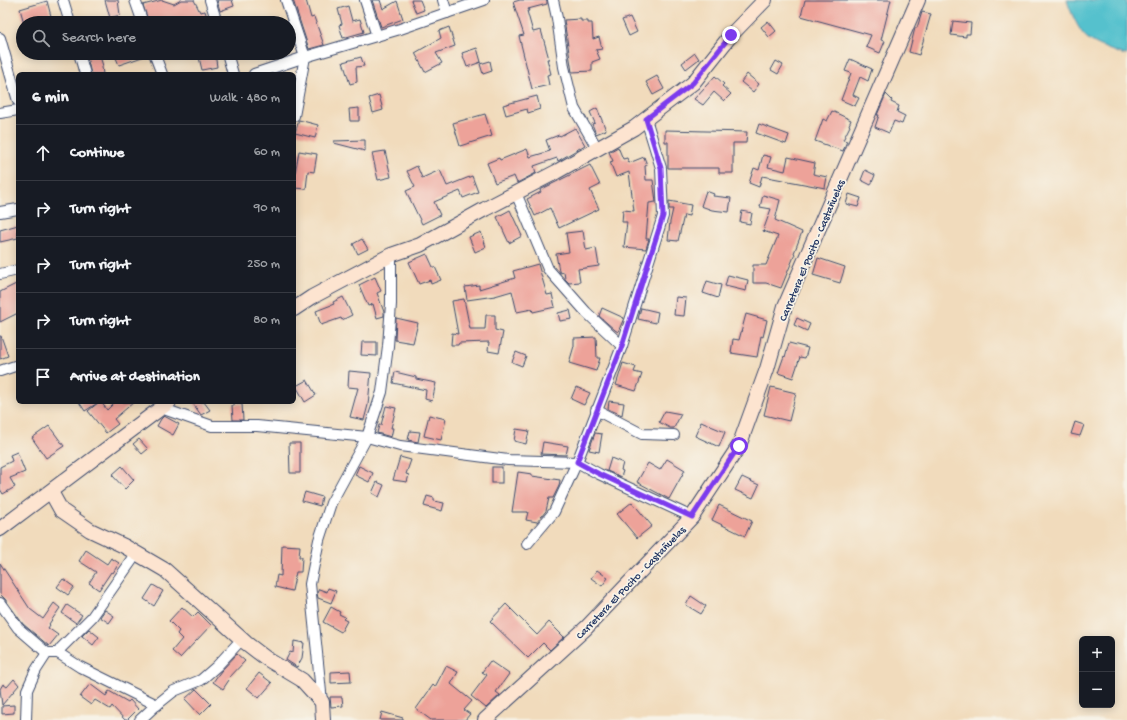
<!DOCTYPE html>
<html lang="en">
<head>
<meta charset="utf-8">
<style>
	body { margin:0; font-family:"Gochi Hand",sans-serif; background:#20242c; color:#f1f3f6 }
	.controls { position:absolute; right:12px; bottom:12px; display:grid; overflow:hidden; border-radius:6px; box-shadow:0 2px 10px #0003 }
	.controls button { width:36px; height:36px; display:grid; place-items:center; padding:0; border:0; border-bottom:1px solid #363941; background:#171b24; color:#f1f3f6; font:20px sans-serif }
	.stop { position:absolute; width:12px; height:12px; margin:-9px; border:3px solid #7c3aed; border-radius:50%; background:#fff }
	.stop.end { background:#7c3aed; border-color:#fff; box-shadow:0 1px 4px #0008 }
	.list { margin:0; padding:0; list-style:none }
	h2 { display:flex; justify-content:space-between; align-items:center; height:52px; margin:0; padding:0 16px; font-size:17px }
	h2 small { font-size:13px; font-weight:400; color:#9ea1a6 }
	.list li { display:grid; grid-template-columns:26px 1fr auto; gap:12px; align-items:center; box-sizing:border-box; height:56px; padding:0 16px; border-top:1px solid #363941 }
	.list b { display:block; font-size:15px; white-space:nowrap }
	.list em { font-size:13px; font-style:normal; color:#9ea1a6 }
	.icon { flex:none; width:22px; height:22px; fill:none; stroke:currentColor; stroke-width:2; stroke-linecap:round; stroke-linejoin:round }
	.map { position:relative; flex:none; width:1127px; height:720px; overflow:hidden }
	.search { position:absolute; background:#171b24; box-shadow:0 2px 10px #0003; left:16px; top:16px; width:280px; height:44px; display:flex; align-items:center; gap:10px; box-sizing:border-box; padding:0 14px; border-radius:22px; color:#9ea1a6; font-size:15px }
	.panel { position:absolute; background:#171b24; box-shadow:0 2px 10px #0003; left:16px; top:72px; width:280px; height:332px; border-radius:6px }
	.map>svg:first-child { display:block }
	.water { fill:#54c1cd; stroke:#387896 }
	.building { fill:#eda299 }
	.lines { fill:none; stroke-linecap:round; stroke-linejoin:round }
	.street-casing { stroke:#3b496c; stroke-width:12 }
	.secondary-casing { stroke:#3b496c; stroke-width:16 }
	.street { stroke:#fff; stroke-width:10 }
	.secondary { stroke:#fde4d0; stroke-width:14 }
	.route { stroke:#7c3aed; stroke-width:5 }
	.labels { text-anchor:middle; stroke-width:3.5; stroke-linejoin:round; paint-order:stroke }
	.street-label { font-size:11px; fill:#1b2f5e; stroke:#f7f3e8 }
</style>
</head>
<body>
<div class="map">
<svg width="1127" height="720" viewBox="0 0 1127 720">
	<rect width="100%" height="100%" fill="#f7f3e8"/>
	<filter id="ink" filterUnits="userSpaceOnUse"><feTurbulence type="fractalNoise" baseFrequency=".025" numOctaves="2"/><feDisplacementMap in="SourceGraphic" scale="8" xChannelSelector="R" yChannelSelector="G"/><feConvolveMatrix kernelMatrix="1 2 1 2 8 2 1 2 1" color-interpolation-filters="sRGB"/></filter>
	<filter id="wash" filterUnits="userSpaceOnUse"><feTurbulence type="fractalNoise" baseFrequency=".012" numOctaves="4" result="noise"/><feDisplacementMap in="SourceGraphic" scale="16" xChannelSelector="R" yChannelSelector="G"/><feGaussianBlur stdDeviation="0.9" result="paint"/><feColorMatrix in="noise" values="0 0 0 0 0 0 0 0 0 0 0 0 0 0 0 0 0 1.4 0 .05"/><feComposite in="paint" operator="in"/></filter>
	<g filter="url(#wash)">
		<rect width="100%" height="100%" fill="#f1dbbc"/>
		<path class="water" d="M1067,0H1127V55C1118,54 1094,44 1087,38C1080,33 1069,9 1067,0Z"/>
		<g id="blocks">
			<g class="building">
				<path d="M105,0H118L120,15L110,18Z"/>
				<path d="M162,0L174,4L181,0H194L200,12L205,11L208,21L201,23H149L143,5Z"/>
				<path d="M217,0H232L234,6L220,11Z"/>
				<path d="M293,0H306L311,18L314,17L324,45L309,49Z"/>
				<path d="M372,0H380L383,9L397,1L403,19L381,27Z"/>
				<path d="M411,0H420L424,10L416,13Z"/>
				<path d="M520,0H547V4L528,9L529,11H527L533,32L541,30L549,59H547L551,74L547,75L549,85L532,89L519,36L524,35L513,2Z"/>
				<path d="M805,0H891L881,40L885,41L880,53L866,47L871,35L801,16Z"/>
				<path d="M47,1L52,20L40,23H24L20,9Z"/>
				<path d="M348,6L352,21L360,19L364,32L343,38L339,25L342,24L338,9Z"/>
				<path d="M922,12L931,14L919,55L909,52L915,28H917Z"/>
				<path d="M630,17L637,32L629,36L622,20Z"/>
				<path d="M581,19V21H588V23H592L593,39L599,37L602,49L596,50L600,59L592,62V71L572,72L564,20Z"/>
				<path d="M768,21L776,31L769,37L761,27Z"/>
				<path d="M953,21L971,23L970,34H966V37L951,35Z"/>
				<path d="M449,27L455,46L436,53L442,63L425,72L415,53L441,38L439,31Z"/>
				<path d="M477,48L481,62L467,67L462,53Z"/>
				<path d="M86,53H99L103,66L102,67L103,74H91Z"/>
				<path d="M114,53H148V55L119,65Z"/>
				<path d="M198,53H215L217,67L202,70Z"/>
				<path d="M695,53L699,59L686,69L682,63Z"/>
				<path d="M361,57L364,66L356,67L357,82L350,84L343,62Z"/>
				<path d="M850,59L872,69L868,81L860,77L853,95L859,98L855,106L841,100L851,73L845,71Z"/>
				<path d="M490,61L492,71L483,74L480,64Z"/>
				<path d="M776,61L783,65L778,74L771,70Z"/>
				<path d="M747,74L759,84L753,92L741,82Z"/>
				<path d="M657,76L664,89L653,95L646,82Z"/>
				<path d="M715,76L724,84L722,86L731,94L724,101L714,92L703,105L694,99Z"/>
				<path d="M886,94L892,100L891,102L899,106L897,112L905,116L902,124L894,121L889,133L875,127L879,115H877Z"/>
				<path d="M379,95L383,110L373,113L369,98Z"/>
				<path d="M537,96L540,109L528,113L527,109L506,115L503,105Z"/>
				<path d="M359,108V121H350L349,109Z"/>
				<path d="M597,108L606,130L596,134L592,124L595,123L590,112Z"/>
				<path d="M832,111L851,120L849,125L850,126L843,140L847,141L843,151L815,141L823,119L827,121Z"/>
				<path d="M485,114L492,136L460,146L453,123Z"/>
				<path d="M299,120L318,125L315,138L295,133Z"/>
				<path d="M759,124L789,135L786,144L756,133Z"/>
				<path d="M575,128L585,145L558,161L557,158L534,166L536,173L517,183L514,176L495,183L487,163L499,158L500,160L527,149L530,157L550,151L546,140L559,135L560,136Z"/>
				<path d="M665,130L747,132L746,143H733V173H719V168H668V142H665Z"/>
				<path d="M365,140V151L334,143V141Z"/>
				<path d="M618,147L623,159L627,158L629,163L644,157L647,165L645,166L646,180H653L656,202L649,203L646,239H649L646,249L624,247L627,222H622L623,210L634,211L629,172L616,177L610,162L613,161L609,152Z"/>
				<path d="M299,151L317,154L314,172L308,171L306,189L294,188V174H295Z"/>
				<path d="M385,151L391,177L378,180L372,153Z"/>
				<path d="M763,155L771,157L768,167L785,171L788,157L815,163L813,174L827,177L825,188L762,176L759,187L749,183L754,168L759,170Z"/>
				<path d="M590,165L600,185L590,190L599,209L559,228L550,208L535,216L527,199L541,192L540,190Z"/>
				<path d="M417,166L422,178L440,170L447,186L472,176L478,192L463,198L460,191L434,202L440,215L422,224L406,191L415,187L407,171Z"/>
				<path d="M865,170L875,175L871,185L861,180Z"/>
				<path d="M706,191L714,194L713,196L731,198L729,212L712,210L701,206Z"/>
				<path d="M849,194L861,198L858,207L846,204Z"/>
				<path d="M763,195L780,200L775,220L802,232L794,253L795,254L781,288L766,283H753V265H766L778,236L763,231L771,209L760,207Z"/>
				<path d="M669,201L691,205L689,216L684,215L678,241L668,240L670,222L673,209H669Z"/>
				<path d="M510,210L522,236L509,243L497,217Z"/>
				<path d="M742,211L752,213L750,224L740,222Z"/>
				<path d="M18,225V238L0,242V230Z"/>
				<path d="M583,231L586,250L596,248L599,266L578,269L580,282L569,283L565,279L564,272L560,273L559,271L556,254L569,252L566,233Z"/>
				<path d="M481,232L486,247L475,252L469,237Z"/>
				<path d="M362,239L368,249L358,254L353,244Z"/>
				<path d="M427,254L433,267H435L441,280L431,284L430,280L419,284L409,262Z"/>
				<path d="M818,258L845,267L840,283L813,275Z"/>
				<path d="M538,264L547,295L552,294L555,307L533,312L532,309L517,312L512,291L495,296L467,300L465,287L479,285V289L515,278L513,271Z"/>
				<path d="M728,275L748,280L746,291L725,286Z"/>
				<path d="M375,277L381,291L377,293L384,312V316L377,318L373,304L368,306L359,285Z"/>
				<path d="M707,281L721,285L718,298L703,293Z"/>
				<path d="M18,283V313L0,322V292Z"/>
				<path d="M343,297L352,315L342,320L341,318L321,325L316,311L334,304L333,302Z"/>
				<path d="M676,297L686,298L684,316L674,315Z"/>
				<path d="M464,299L470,329H485L486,315H495V330L503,332L499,353L488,351L489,342L459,343L458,345H451L452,333L458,334L452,301Z"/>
				<path d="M602,308L624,318L618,332L615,330L599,316Z"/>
				<path d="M641,308L658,312L656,323L638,319Z"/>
				<path d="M570,310L572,319L560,321L558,313Z"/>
				<path d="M746,314L767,320L763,337L761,336L757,357L731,353L733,339L739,340Z"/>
				<path d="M396,318L418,323L413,343L395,340Z"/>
				<path d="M797,318L810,324L807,331L794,325Z"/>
				<path d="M0,336H1L8,356L0,359Z"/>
				<path d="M596,337L597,358H600L596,371L569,363L574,346V338Z"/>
				<path d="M362,342H377V356L361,355Z"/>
				<path d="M789,343L808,348L805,358L800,357L793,378L778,373L784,356L785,357Z"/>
				<path d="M516,352L526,356L522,366L512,362Z"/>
				<path d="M623,363L636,367L634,372L642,374L636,391L616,385Z"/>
				<path d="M349,371L371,373L368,405L364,420L350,417L358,388L348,387Z"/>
				<path d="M395,372L416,377V379L436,383L432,401L425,399L426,390L393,383Z"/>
				<path d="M307,380L316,395L305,402L296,386Z"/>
				<path d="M576,387L590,393L584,405L571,399Z"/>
				<path d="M771,387L796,393L789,421L764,415Z"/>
				<path d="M609,401L624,403L622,415L608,409Z"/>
				<path d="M79,402H99L85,411Z"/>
				<path d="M99,402H101L107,410L115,402H134L114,419L118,424L106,433L88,411Z"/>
				<path d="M192,402H204L210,410L201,415Z"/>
				<path d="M242,404L243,420H233L232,405Z"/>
				<path d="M386,406L396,408L391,428H393L391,437L377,433L379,425H381Z"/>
				<path d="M665,411L681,414L674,428H670L659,422Z"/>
				<path d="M429,415L446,419L441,440L424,436Z"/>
				<path d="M164,416L179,424L173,435L157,426L161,419Z"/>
				<path d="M701,422L725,432L719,447L695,436Z"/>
				<path d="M1075,422L1084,425L1080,436L1071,434Z"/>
				<path d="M49,426L64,446L46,458L32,438Z"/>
				<path d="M516,429L529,431L526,444L514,441Z"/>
				<path d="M410,431L420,432L418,442L408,440Z"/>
				<path d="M595,433L602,434L599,452L589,450Z"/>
				<path d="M139,439L148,449L142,454L133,444Z"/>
				<path d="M543,442L568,446L566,455L541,454Z"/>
				<path d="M289,443H300V473H290Z"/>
				<path d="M17,452L25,472L10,478L15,487L3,494L0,489V467L12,461L10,455Z"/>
				<path d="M400,457L411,460L406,474L409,475L407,482L393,480Z"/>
				<path d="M611,458L623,463L621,470L623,471L621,477L607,471Z"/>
				<path d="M667,459L685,470L669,499L637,482L648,463L660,470Z"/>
				<path d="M122,466L134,480L125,489L112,475Z"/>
				<path d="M359,466L373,473L369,482L355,475Z"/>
				<rect x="492" y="467" width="10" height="16"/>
				<path d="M518,472L532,474V476L560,480L559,486L553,498H549L546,511L537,522L526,520L528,512H512Z"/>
				<path d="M742,477L759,485L753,498L735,490Z"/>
				<path d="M377,482L384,485L379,497L372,493Z"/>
				<path d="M305,492L322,497L320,506L302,501Z"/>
				<path d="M427,496L434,498V501L444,503L442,511L424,506Z"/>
				<path d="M632,502L652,526L637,538L617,514Z"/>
				<path d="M719,505L752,521L745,536L712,520Z"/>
				<path d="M282,545L300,546L299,557H302L301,572H296L292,591L275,587L277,575L281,576Z"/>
				<path d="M86,550L107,564L111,558L119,563L113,573L111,572L99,590L89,583L96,572L79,561Z"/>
				<path d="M0,563L30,609L43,619L54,603L60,608L49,624L50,625L48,628L58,635L49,646L23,624L5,599L0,594Z"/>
				<path d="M597,570L608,578L602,586L591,578Z"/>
				<path d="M63,579L74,587L68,595L57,587Z"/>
				<path d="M153,585L163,591L154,606L144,599Z"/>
				<path d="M328,588L336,591L331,603L318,598L317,593L319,589L327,592Z"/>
				<path d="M691,596L706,606L701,614L686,605Z"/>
				<path d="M506,604L537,635L549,622L564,637L550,650L543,643L528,658L490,621Z"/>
				<path d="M67,605L82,615L76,623L62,613Z"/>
				<path d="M182,607L193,617L198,612L211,625L180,658L172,651L182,639L177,634L179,631L169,621Z"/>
				<path d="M331,607L340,612L339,614L345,617L343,619L347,621L341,632L323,622Z"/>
				<path d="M105,610L114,616L109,623L100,617Z"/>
				<path d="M89,629L99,637L93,645L82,636Z"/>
				<path d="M294,641L304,643L302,658L297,667L286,660L290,652L293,653Z"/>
				<path d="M237,654L245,661L228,679L229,680L223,689L213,682L221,671Z"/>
				<path d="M490,661L509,674L496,692L500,695L486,708L471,696L487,675L482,672Z"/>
				<path d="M446,666L458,672L451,684L472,701L464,710L470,714L465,720H431L416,709L433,685L435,687Z"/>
				<path d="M350,671L351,682L331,683V672Z"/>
				<path d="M259,673L272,683L259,698L247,688Z"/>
				<path d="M14,679L19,685L2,705L0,689L3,684L7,687Z"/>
				<path d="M90,684L106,696L109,691L128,702L130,700L138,709L127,720H125L112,706L110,709L95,700L91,705L80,697Z"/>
				<path d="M196,689L211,704L200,715L185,699Z"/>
				<path d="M330,697H342L343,706L331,707Z"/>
				<path d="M14,705V713L2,714V706Z"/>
				<path d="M382,712L403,718V720H380Z"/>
			</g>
		</g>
	</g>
	<g filter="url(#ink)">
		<use href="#blocks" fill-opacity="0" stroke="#3b496c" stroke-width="1"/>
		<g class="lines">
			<g class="street-casing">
				<g id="street">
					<path d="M63,0L70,23"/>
					<path d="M135,0L143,23"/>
					<path d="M210,0L217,23"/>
					<path d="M286,0L305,57L294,116"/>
					<path d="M365,0L377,36"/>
					<path d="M443,0L447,13"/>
					<path d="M553,0L557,18L564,67L574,108L597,148"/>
					<path d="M0,38L18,101"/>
					<path d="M79,53L85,74"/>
					<path d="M154,53L162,74"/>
					<path d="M227,53L233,74"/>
					<path d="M254,74L305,57L400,29L484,0"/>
					<path d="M0,113L18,110"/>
					<path d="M516,193L548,269L586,312L622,346"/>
					<path d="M0,212L18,209"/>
					<path d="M0,274L18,270"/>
					<path d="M0,371L18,365"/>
					<path d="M161,408L212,426H257L367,437L400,446L508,460L577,462L599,474L692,517"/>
					<path d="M596,410L642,434L674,435"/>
					<path d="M527,544L554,512L577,462L622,346L663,216L661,168L646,119"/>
					<path d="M137,553L92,617L61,648L58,653L80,667L157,705"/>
					<path d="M0,603L18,628L47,653"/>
					<path d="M322,702L310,584L319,540L331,503L367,437L382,392L388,346L391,304V255"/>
					<path d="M26,720L27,690L36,670L47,653H58"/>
					<path d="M140,720L154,707L174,691L201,680L217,666L242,639"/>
				</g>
			</g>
			<g class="secondary-casing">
				<g id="secondary">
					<path d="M294,309L312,297L391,255L420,245L485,209L556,172L634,128L693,83L731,35L765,0"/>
					<path d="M51,492L61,510L90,530L124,546L165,570L246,643L267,659L302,680L322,702L323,720"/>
					<path d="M0,529L169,402"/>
					<path d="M485,720L586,628L692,517L739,446L767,369L785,306L918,0"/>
				</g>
			</g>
			<use href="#street" class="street"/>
			<use href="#secondary" class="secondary"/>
		</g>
	</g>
	<g class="lines" filter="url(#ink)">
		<path class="route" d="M731,35L693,83L646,119L661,168L663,216L622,346L577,462L599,474L692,517L739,446"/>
	</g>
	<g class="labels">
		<g class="street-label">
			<text transform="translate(811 250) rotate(-67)" y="4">Carretera El Pocito - Castañuelas</text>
			<text transform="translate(630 582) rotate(-46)" y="4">Carretera El Pocito - Castañuelas</text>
		</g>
	</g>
</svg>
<div class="controls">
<button>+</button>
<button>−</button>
</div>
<div class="stop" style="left:739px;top:446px"></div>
<div class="stop end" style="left:731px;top:35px"></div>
<div class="search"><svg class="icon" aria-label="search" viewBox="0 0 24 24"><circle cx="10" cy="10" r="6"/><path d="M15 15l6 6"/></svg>Search here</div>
<section class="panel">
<h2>6 min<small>Walk · 480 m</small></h2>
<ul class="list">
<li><svg class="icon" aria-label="ahead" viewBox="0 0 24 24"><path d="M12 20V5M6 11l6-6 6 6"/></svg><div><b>Continue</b></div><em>60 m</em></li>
<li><svg class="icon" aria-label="right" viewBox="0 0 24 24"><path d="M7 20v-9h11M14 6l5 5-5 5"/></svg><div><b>Turn right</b></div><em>90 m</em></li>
<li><svg class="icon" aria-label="right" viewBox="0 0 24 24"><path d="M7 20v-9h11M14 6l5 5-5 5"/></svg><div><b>Turn right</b></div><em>250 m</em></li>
<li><svg class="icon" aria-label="right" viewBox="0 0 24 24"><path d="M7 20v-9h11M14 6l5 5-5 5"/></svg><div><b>Turn right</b></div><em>80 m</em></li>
<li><svg class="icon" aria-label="arrive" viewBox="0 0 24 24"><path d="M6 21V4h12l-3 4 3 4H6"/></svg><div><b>Arrive at destination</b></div></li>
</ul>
</section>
</div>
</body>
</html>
